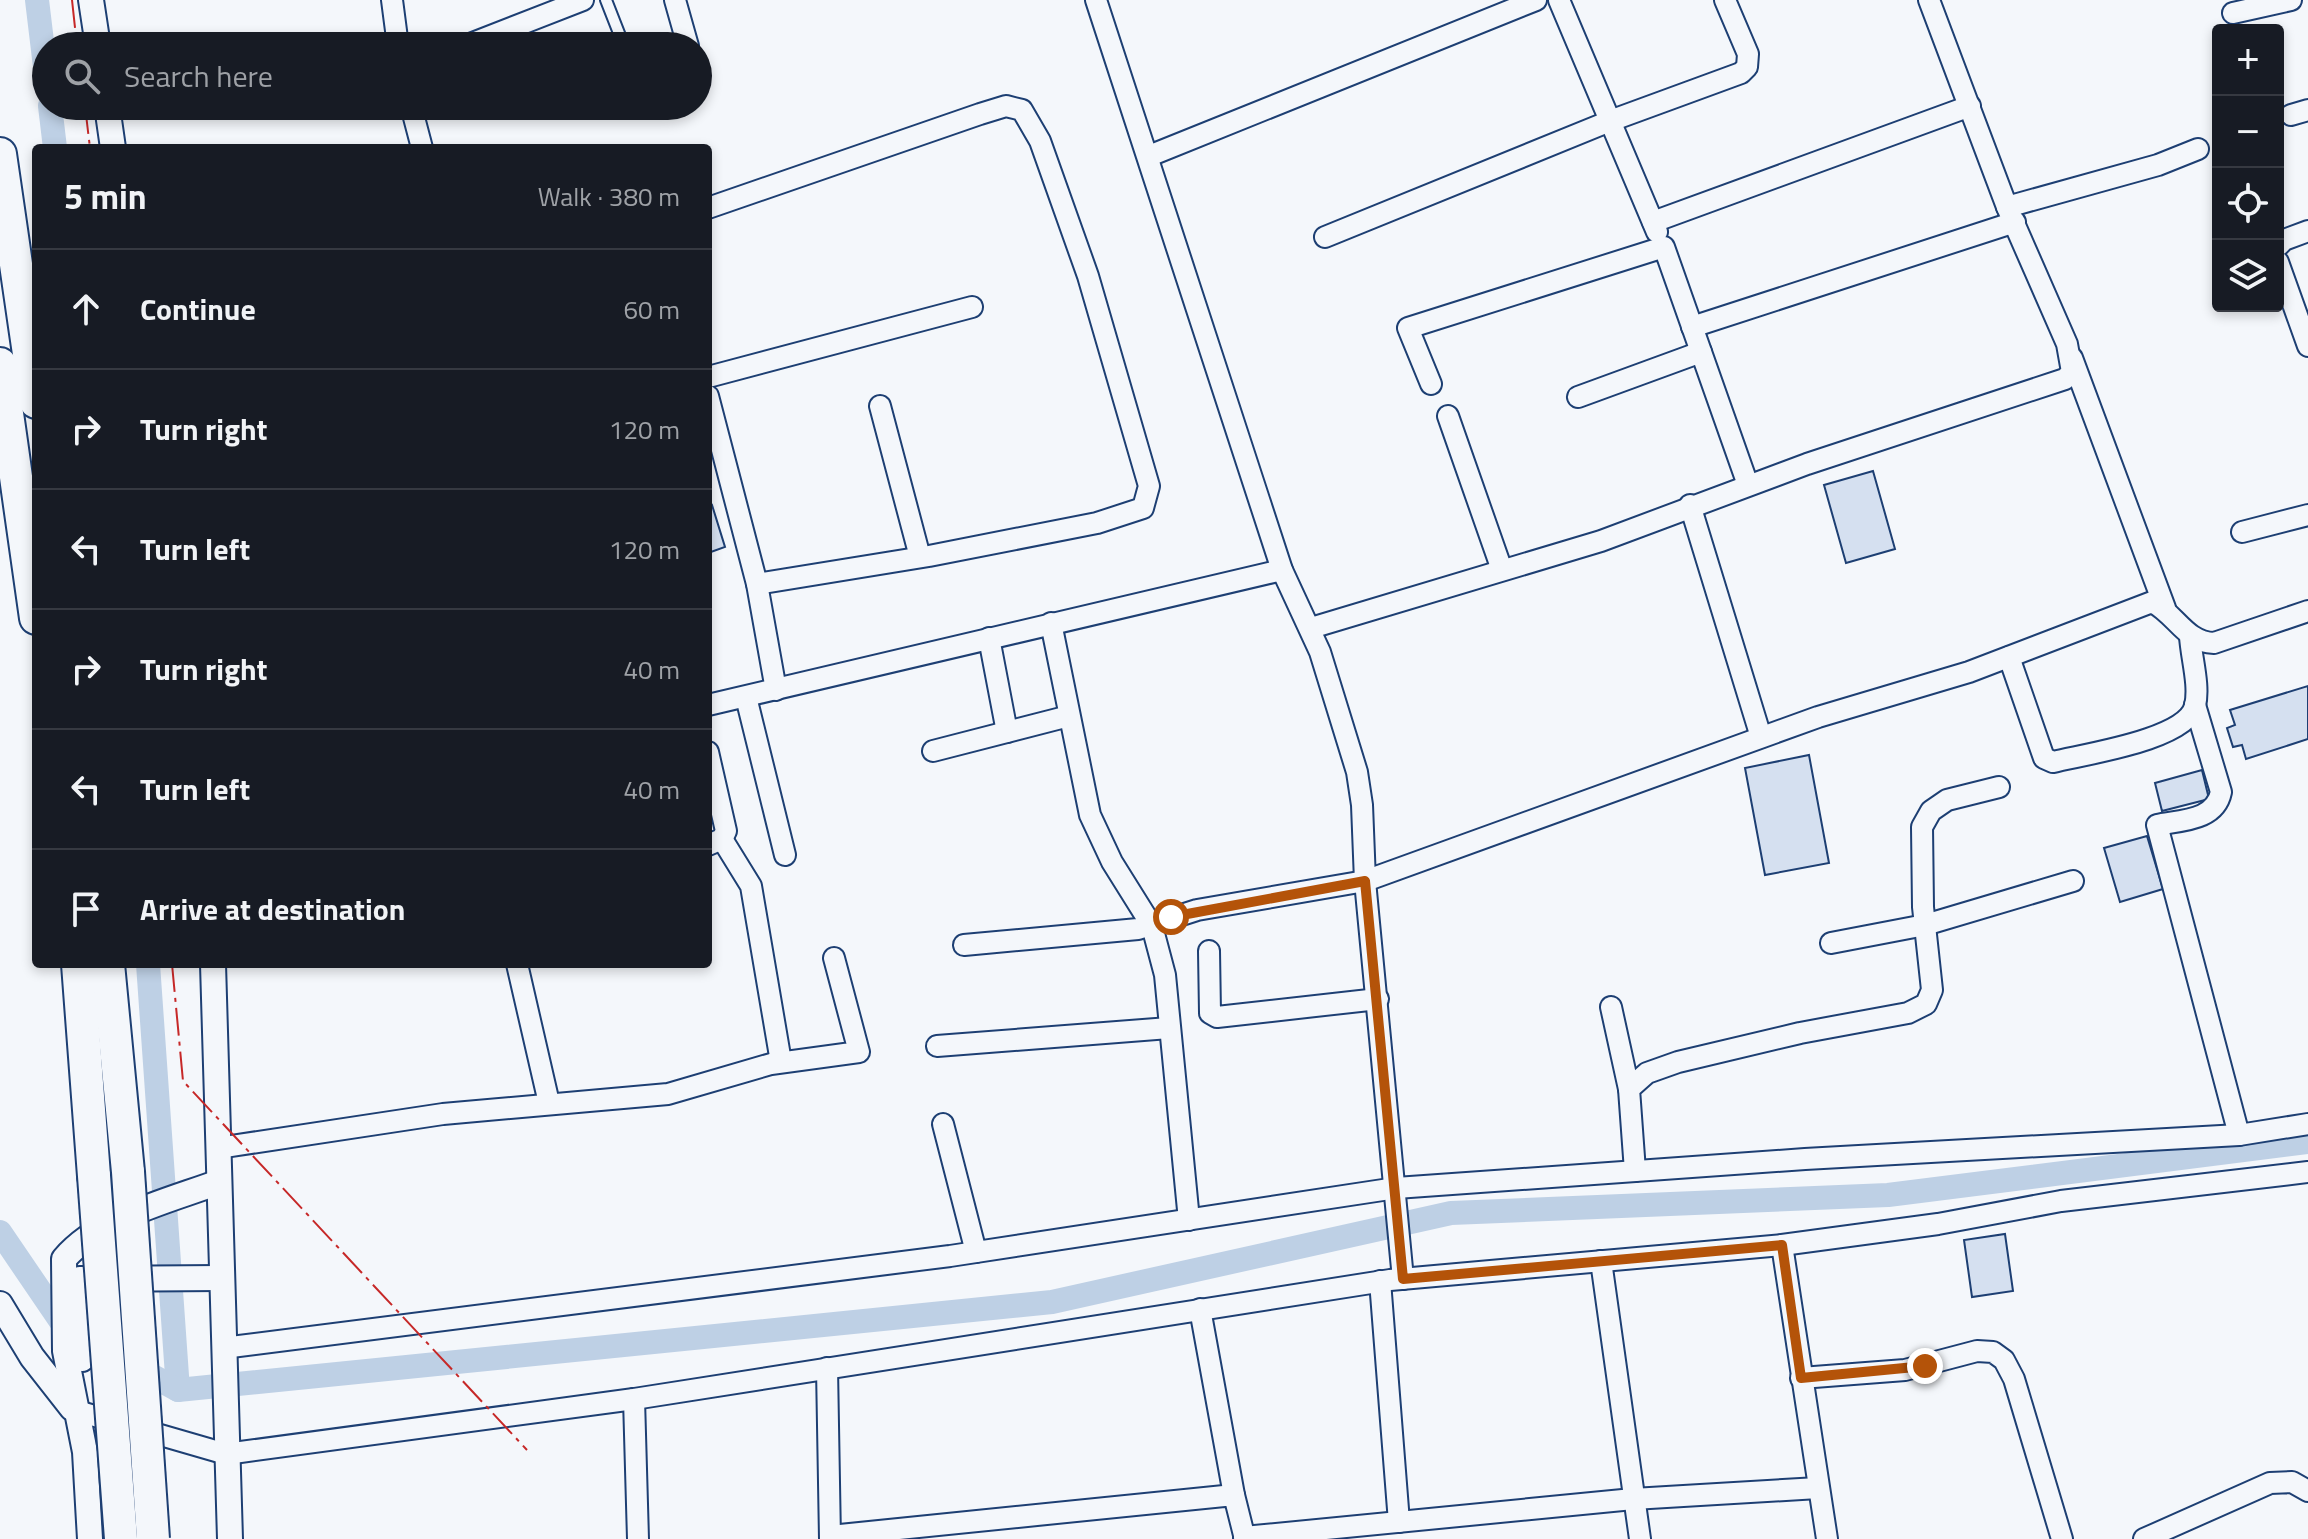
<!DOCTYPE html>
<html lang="en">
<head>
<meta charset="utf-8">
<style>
	body { margin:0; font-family:"Titillium Web",sans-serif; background:#242831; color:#f1f3f6 }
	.controls { position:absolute; right:24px; top:24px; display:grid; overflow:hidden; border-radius:8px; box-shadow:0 4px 12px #0003 }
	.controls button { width:72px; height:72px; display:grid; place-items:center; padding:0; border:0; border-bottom:2px solid #363941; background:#171b24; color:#f1f3f6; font:40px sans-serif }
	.stop { position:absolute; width:24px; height:24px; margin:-18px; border:6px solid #b45309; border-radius:50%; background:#fff }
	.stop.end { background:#b45309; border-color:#fff; box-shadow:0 2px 8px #0008 }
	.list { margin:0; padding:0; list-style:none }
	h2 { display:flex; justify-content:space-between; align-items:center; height:104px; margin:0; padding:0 32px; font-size:34px }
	h2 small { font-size:26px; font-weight:400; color:#9ea1a6 }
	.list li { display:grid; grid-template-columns:52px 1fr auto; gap:24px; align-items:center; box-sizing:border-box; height:120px; padding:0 32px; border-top:2px solid #363941 }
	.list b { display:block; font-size:30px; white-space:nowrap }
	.list em { font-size:26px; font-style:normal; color:#9ea1a6 }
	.icon { flex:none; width:44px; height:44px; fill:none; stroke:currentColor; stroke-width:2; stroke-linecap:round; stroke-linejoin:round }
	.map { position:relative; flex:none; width:2308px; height:1539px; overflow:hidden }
	.search { position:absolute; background:#171b24; box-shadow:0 4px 12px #0003; left:32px; top:32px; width:680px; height:88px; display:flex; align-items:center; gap:20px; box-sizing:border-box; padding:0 28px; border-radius:44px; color:#9ea1a6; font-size:30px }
	.panel { position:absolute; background:#171b24; box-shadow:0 4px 12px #0003; left:32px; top:144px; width:680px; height:824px; border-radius:8px }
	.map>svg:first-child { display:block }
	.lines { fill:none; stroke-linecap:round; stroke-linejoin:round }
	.canal { stroke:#bed0e5; stroke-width:24 }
	.building { fill:#d5e0f0; stroke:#1d3f73; stroke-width:2 }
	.service-casing { stroke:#1d3f73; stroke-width:14 }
	.minor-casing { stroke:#1d3f73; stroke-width:24 }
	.tertiary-casing { stroke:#1d3f73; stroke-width:28 }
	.trunk-casing { stroke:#1d3f73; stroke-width:36 }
	.service { stroke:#f4f7fb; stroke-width:10 }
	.minor { stroke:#f4f7fb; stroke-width:20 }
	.tertiary { stroke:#f4f7fb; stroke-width:24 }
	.trunk { stroke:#f4f7fb; stroke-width:32 }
	.trunk-bridge-casing { stroke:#1d3f73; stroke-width:36; stroke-linecap:butt }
	.trunk-bridge { stroke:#f4f7fb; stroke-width:32 }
	.power { stroke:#c62828; stroke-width:2; stroke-dasharray:28 6 4 6; stroke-linecap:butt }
	.route { stroke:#b45309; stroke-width:10 }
</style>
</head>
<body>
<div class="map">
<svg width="2308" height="1539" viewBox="0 0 2308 1539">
	<rect width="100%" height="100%" fill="#f4f7fb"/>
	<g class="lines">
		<g class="canal">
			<path d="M37,0L46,75"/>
			<path d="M50,106L55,148"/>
			<path d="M148,964L178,1390"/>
			<path d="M0,1232L64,1326L75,1332"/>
			<path d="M131,1364L178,1390L1052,1302L1451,1213L1888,1195L2308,1142"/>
		</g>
	</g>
	<g class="building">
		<path d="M1873,471L1895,549L1846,563L1824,485Z"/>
		<path d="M712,505L725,547L708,553V507Z"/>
		<path d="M2308,686V739L2246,759L2242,745L2233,747L2227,728L2235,725L2230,710Z"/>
		<path d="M1809,755L1829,863L1765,875L1745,768Z"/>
		<path d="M2202,770L2209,799L2162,811L2155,783Z"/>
		<path d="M2147,836L2163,889L2120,902L2104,848Z"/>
		<path d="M2005,1234L2013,1291L1972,1297L1964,1240Z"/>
	</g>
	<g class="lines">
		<g class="service-casing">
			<path id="service" d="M606,0L624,46"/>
		</g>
		<g class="minor-casing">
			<g id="minor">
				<path d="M392,0L398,46"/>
				<path d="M675,0L688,46"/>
				<path d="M1096,0L1282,570L1320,652L1357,772L1362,805L1365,881L1403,1279"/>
				<path d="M1559,0L1657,232"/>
				<path d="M2233,13L2291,0"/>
				<path d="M465,46L583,0"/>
				<path d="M411,106L422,148"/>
				<path d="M2291,115L2308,110"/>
				<path d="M1149,156L1536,0"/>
				<path d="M2007,207L2158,165L2198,149"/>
				<path d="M708,208L980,114L1006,106L1022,110L1040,141L1088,276L1149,486L1143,508L1097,523L929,556L757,584"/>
				<path d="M1653,222L1970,106"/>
				<path d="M1325,237L1610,121L1741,73L1747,67L1748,54L1725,0"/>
				<path d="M2278,246L2284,240L2308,231"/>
				<path d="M2278,262L2308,346"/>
				<path d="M1692,327L2015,222"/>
				<path d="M2072,358L2165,608"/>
				<path d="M708,377L972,307"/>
				<path d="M1431,384L1408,328L1664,247L1748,485"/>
				<path d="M708,396L757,584L776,690"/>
				<path d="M1578,397L1701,352"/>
				<path d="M880,406L920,557"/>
				<path d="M1448,416L1502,570"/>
				<path d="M1690,505L1761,737"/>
				<path d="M2242,532L2308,515"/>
				<path d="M1051,623L1090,815L1112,862L1152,926L1165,975L1189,1220"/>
				<path d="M1311,628L1601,541L1807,464L2065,379L2072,372L2067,344L2007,207L1929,0"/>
				<path d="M989,638L1007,732"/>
				<path d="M2009,657L2044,758L2053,762C2085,754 2186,740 2195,706C2200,685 2191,657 2190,636"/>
				<path d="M746,697L785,855"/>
				<path d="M708,705L1282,570"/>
				<path d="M2195,705L2221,792C2215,821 2181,820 2157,825L2239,1135"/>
				<path d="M933,751L1069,716"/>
				<path d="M708,752L726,831L722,839L708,845"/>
				<path d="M722,839L751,886L781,1062"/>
				<path d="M1831,943L1925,925L2073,881"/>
				<path d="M964,945L1138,929L1197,910L1365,881L1818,717L1969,672L2152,602C2176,614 2185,642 2214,643L2308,611"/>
				<path d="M1209,951L1210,1013L1217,1017L1378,999"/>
				<path d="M517,964L549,1103"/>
				<path d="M1611,1007L1629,1089"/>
				<path d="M937,1046L1169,1028"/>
				<path d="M943,1124L976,1252"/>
				<path d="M218,1148L443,1114L668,1094L771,1064L859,1052L834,958"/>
				<path d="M1635,1171L1629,1089L1647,1073L1678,1062L1800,1033L1908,1013L1926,1004L1932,990L1923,907L1922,827L1931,811L1947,800L1999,787"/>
				<path d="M1782,1245L1827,1539"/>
				<path d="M1601,1261L1640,1539"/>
				<path d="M1380,1281L1399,1522"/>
				<path d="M1200,1309L1234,1495"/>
				<path d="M223,1348L950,1256L1396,1188L1805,1159L2239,1135L2308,1124"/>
				<path d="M827,1368L830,1539"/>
				<path d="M1801,1378L1905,1370L1977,1351L1993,1352L2004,1360L2014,1379L2062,1539"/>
				<path d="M634,1399L638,1539"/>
				<path d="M74,1410L226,1454L634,1399L1390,1280L1782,1245L1938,1224L2061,1201L2308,1172"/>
				<path d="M830,1536L1234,1495L1245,1539"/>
				<path d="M1244,1537L1633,1499L1818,1488"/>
				<path d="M2144,1539L2270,1483L2292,1482L2308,1491"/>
			</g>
		</g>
		<g class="tertiary-casing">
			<g id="tertiary">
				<path d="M91,0L98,46"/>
				<path d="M107,106L113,148"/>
				<path d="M213,964L230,1539"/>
				<path d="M0,1304L32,1357L72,1408"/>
				<path d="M82,1359L80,1279L221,1278"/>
				<path d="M90,1539L85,1452L65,1351L64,1259C100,1217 168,1201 219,1182"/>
			</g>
		</g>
		<g class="trunk-casing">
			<g id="trunk">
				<path d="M0,154L36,402"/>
				<path d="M0,364L36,618"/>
				<path d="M78,964L94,1176"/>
				<path d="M108,964L128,1172"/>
			</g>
		</g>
		<use href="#service" class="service"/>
		<use href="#minor" class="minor"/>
		<use href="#tertiary" class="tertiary"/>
		<use href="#trunk" class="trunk"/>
		<g class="trunk-bridge-casing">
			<g id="trunk-bridge">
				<path d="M128,1172L153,1539"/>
				<path d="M94,1176L121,1539"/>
			</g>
		</g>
		<use href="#trunk-bridge" class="trunk-bridge"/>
		<g class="power">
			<path d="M72,0L77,46"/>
			<path d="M85,106L90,148"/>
			<path d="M172,964L183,1081L527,1450"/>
		</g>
	</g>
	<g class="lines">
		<path class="route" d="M1171,917L1365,881L1403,1279L1782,1245L1801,1378L1925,1366"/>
	</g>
</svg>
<div class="controls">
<button>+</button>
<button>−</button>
<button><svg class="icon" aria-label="locate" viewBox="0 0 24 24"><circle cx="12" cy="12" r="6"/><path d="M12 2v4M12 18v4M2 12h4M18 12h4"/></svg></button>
<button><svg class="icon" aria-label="layers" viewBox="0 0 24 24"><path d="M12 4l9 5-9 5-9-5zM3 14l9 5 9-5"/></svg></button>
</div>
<div class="stop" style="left:1171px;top:917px"></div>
<div class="stop end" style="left:1925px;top:1366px"></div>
<div class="search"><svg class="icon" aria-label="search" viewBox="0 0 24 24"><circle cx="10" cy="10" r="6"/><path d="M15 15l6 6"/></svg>Search here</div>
<section class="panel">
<h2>5 min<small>Walk · 380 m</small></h2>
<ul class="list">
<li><svg class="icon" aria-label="ahead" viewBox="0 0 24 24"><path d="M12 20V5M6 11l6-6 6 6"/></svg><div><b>Continue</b></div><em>60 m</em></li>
<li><svg class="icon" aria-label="right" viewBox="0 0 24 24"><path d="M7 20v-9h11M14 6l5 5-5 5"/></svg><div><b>Turn right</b></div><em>120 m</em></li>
<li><svg class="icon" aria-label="left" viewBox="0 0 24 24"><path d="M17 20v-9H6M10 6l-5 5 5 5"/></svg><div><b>Turn left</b></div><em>120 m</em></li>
<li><svg class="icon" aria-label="right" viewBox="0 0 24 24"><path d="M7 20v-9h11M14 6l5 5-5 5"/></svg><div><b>Turn right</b></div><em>40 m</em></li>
<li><svg class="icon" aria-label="left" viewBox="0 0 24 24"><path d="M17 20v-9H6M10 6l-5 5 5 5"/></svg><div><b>Turn left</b></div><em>40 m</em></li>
<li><svg class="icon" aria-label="arrive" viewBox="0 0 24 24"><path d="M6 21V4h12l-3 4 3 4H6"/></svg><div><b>Arrive at destination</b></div></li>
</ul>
</section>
</div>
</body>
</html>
